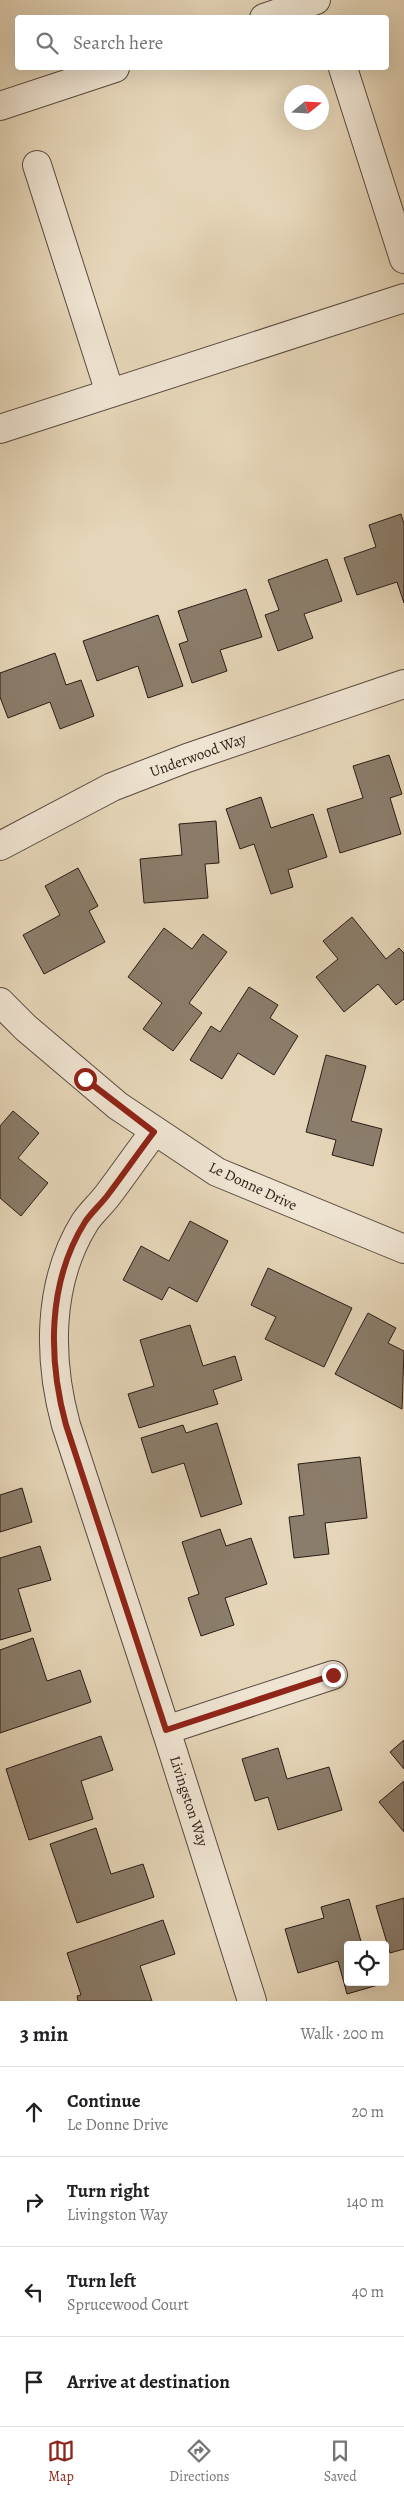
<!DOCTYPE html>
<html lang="en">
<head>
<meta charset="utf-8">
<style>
	body { margin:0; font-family:Alegreya,serif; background:#f2f2f2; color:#202124 }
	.controls { position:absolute; right:15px; bottom:15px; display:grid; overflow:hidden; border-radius:5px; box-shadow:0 5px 20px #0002 }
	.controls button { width:45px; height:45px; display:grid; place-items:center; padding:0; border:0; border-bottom:1px solid #e0e0e0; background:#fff; color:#202124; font:25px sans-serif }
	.compass { position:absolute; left:284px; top:85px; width:45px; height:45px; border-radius:50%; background:#fff; box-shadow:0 5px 20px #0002; rotate:72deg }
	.stop { position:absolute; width:15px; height:15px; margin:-11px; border:4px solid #8f2418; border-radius:50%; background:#fff }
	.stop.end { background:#8f2418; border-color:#fff; box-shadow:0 1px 5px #0008 }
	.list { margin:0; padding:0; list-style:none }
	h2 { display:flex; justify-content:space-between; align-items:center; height:65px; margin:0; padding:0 20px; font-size:21px }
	h2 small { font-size:16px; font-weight:400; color:#757577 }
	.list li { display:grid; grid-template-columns:32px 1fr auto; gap:15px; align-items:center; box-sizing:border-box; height:90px; padding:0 20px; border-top:1px solid #e0e0e0 }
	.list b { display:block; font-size:19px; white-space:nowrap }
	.list p { margin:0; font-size:16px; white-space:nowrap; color:#757577 }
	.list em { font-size:16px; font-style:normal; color:#757577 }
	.icon { flex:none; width:28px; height:28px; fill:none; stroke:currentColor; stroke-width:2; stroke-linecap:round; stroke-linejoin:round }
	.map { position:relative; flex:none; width:404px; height:2001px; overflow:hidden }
	.search { position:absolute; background:#fff; box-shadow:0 5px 20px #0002; left:15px; right:15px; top:15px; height:55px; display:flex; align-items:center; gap:12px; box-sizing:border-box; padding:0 18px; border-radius:5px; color:#757577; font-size:19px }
	.sheet { height:425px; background:#fff }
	nav { display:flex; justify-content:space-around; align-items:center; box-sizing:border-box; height:70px; border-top:1px solid #e0e0e0; background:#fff; font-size:14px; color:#757577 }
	nav a { display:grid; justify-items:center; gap:2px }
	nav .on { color:#8f2418 }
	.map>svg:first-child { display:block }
	.building { fill:#8b7d6b; stroke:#291c16 }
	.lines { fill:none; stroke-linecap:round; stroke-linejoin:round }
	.minor-casing { stroke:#584a3f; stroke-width:30 }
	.minor { stroke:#efe4d2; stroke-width:28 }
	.route { stroke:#8f2418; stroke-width:6 }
	.labels { text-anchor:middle; stroke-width:4; stroke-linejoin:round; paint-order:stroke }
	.street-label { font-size:15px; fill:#291c16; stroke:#efe4d2 }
</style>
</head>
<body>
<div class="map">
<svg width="404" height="2001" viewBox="0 0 404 2001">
	<rect width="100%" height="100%" fill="#e6d6b9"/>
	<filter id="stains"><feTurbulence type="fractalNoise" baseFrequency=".004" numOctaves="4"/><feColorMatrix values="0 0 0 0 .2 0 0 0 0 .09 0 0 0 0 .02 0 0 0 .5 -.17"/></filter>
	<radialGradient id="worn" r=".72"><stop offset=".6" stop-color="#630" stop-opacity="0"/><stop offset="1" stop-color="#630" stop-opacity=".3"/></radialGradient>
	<g class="building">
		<path d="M401,514L404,524V603L397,582L357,595L344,558L376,547L369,525Z"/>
		<path d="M327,559L342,601L304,614L313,638L278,651L265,615L279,610L268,580Z"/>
		<path d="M246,589L262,637L220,650L227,671L192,683L179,644L188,641L178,611Z"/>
		<path d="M158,615L183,686L148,698L138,666L97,681L83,641Z"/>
		<path d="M55,653L66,685L81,680L94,716L60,729L50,702L8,718L0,697V673Z"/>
		<path d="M389,755L402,794L390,798L401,834L340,853L327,809L363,798L353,766Z"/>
		<path d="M261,797L271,828L313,814L327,857L288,870L293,887L271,894L254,844L240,849L226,809Z"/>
		<path d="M216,821L219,863L205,864L208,898L144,903L140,859L182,855L179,824Z"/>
		<path d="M78,868L98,906L89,911L105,942L44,974L23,935L60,915L45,886Z"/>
		<path d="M352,917L386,959L399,948L404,953V999L396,1005L378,984L344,1012L316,977L338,959L323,941Z"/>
		<path d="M164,928L192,949L203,934L227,952L189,1003L202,1013L173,1051L143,1029L162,1003L128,977Z"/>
		<path d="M249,987L278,1005L270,1018L298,1036L274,1075L238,1053L222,1079L190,1060L211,1026L220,1032Z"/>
		<path d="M326,1055L366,1066L351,1121L382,1129L373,1166L332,1155L336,1140L306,1132Z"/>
		<path d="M13,1111L39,1133L18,1158L48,1183L21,1216L0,1198V1126Z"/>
		<path d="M190,1221L228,1241L197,1302L169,1287L162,1300L123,1280L141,1246L169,1261Z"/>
		<path d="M268,1268L352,1308L324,1367L265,1339L276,1317L251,1305Z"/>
		<path d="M368,1313L396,1328L388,1343L404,1351L402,1409L335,1374Z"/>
		<path d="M190,1325L203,1366L235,1356L242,1380L213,1390L218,1404L139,1428L128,1394L154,1386L140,1340Z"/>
		<path d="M217,1423L242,1504L201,1517L184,1463L152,1473L141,1438L183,1425L186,1433Z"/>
		<path d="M360,1457L367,1518L325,1523L329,1554L294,1558L289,1517L304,1515L298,1464Z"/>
		<path d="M22,1488L32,1522L0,1532V1495Z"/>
		<path d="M220,1529L226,1546L251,1538L267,1584L225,1598L234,1625L201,1636L188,1598L199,1594L182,1542Z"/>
		<path d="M40,1546L51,1580L18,1589L31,1631L0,1640V1558Z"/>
		<path d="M33,1638L47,1681L80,1670L91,1702L0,1733V1650Z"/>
		<path d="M101,1736L113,1770L81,1781L93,1819L29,1840L6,1769Z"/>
		<path d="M404,1740V1769L390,1752Z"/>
		<path d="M278,1748L287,1779L329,1767L342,1810L278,1830L268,1797L255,1801L242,1759Z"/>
		<path d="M404,1781V1832L379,1802Z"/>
		<path d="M96,1828L111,1874L143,1864L154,1897L77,1923L50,1844Z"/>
		<path d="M404,1898V1949L390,1953L376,1906Z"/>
		<path d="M349,1899L362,1945H348V1982L385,1983L347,1994L338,1961L298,1973L285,1929L324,1918L321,1907Z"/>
		<path d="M163,1920L175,1954L140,1966L152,2001H78L77,1996L81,1995L67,1953Z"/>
	</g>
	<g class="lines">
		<g class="minor-casing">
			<g id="minor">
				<path d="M264,18L316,0"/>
				<path d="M343,68L404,259"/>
				<path d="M0,106L115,68"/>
				<path d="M37,165L110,393"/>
				<path d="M0,429L404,298"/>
				<path d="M0,846L112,787L187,758L404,684"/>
				<path d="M0,1002L26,1028L118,1106L217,1172L404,1249"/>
				<path d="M154,1132C138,1153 123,1175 107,1196C100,1205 91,1213 85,1222C47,1283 48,1359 66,1425L166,1730L252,2001"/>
				<path d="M166,1730L333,1675"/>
			</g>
		</g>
		<use href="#minor" class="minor"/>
	</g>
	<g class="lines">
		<path class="route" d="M85,1079L154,1132C138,1153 123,1175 107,1196C100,1205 91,1213 85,1222C47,1283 48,1359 66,1425L166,1730L333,1675"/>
	</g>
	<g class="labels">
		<g class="street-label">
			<text transform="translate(198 755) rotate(-20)" y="5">Underwood Way</text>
			<text transform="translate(253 1186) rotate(25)" y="5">Le Donne Drive</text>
			<text transform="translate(189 1801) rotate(72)" y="5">Livingston Way</text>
		</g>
	</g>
	<rect width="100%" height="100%" filter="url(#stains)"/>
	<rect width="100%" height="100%" fill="url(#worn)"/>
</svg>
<div class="controls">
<button><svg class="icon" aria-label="locate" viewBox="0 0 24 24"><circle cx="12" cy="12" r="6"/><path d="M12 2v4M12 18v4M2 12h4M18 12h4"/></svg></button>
</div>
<svg class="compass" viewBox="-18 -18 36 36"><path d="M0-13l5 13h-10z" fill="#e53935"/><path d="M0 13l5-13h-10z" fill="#757577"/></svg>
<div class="stop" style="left:85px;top:1079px"></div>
<div class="stop end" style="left:333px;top:1675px"></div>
<div class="search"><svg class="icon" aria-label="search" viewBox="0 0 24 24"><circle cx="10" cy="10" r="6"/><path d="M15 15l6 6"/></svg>Search here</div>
</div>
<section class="sheet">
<h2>3 min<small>Walk · 200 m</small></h2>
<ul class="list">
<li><svg class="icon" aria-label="ahead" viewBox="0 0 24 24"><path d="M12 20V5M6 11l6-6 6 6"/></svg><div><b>Continue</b><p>Le Donne Drive</p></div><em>20 m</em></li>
<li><svg class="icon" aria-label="right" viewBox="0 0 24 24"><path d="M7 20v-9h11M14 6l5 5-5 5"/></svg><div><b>Turn right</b><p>Livingston Way</p></div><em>140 m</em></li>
<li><svg class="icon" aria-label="left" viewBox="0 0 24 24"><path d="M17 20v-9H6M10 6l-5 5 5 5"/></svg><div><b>Turn left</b><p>Sprucewood Court</p></div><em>40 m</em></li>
<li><svg class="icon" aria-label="arrive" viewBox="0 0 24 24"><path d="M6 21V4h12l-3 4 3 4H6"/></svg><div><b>Arrive at destination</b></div></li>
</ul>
</section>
<nav>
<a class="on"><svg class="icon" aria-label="map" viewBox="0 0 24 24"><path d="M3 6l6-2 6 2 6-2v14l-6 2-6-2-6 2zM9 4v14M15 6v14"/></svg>Map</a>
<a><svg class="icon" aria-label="directions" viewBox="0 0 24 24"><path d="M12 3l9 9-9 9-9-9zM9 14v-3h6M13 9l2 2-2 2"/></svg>Directions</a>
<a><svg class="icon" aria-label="saved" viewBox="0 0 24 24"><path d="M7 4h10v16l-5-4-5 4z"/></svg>Saved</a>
</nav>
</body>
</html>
